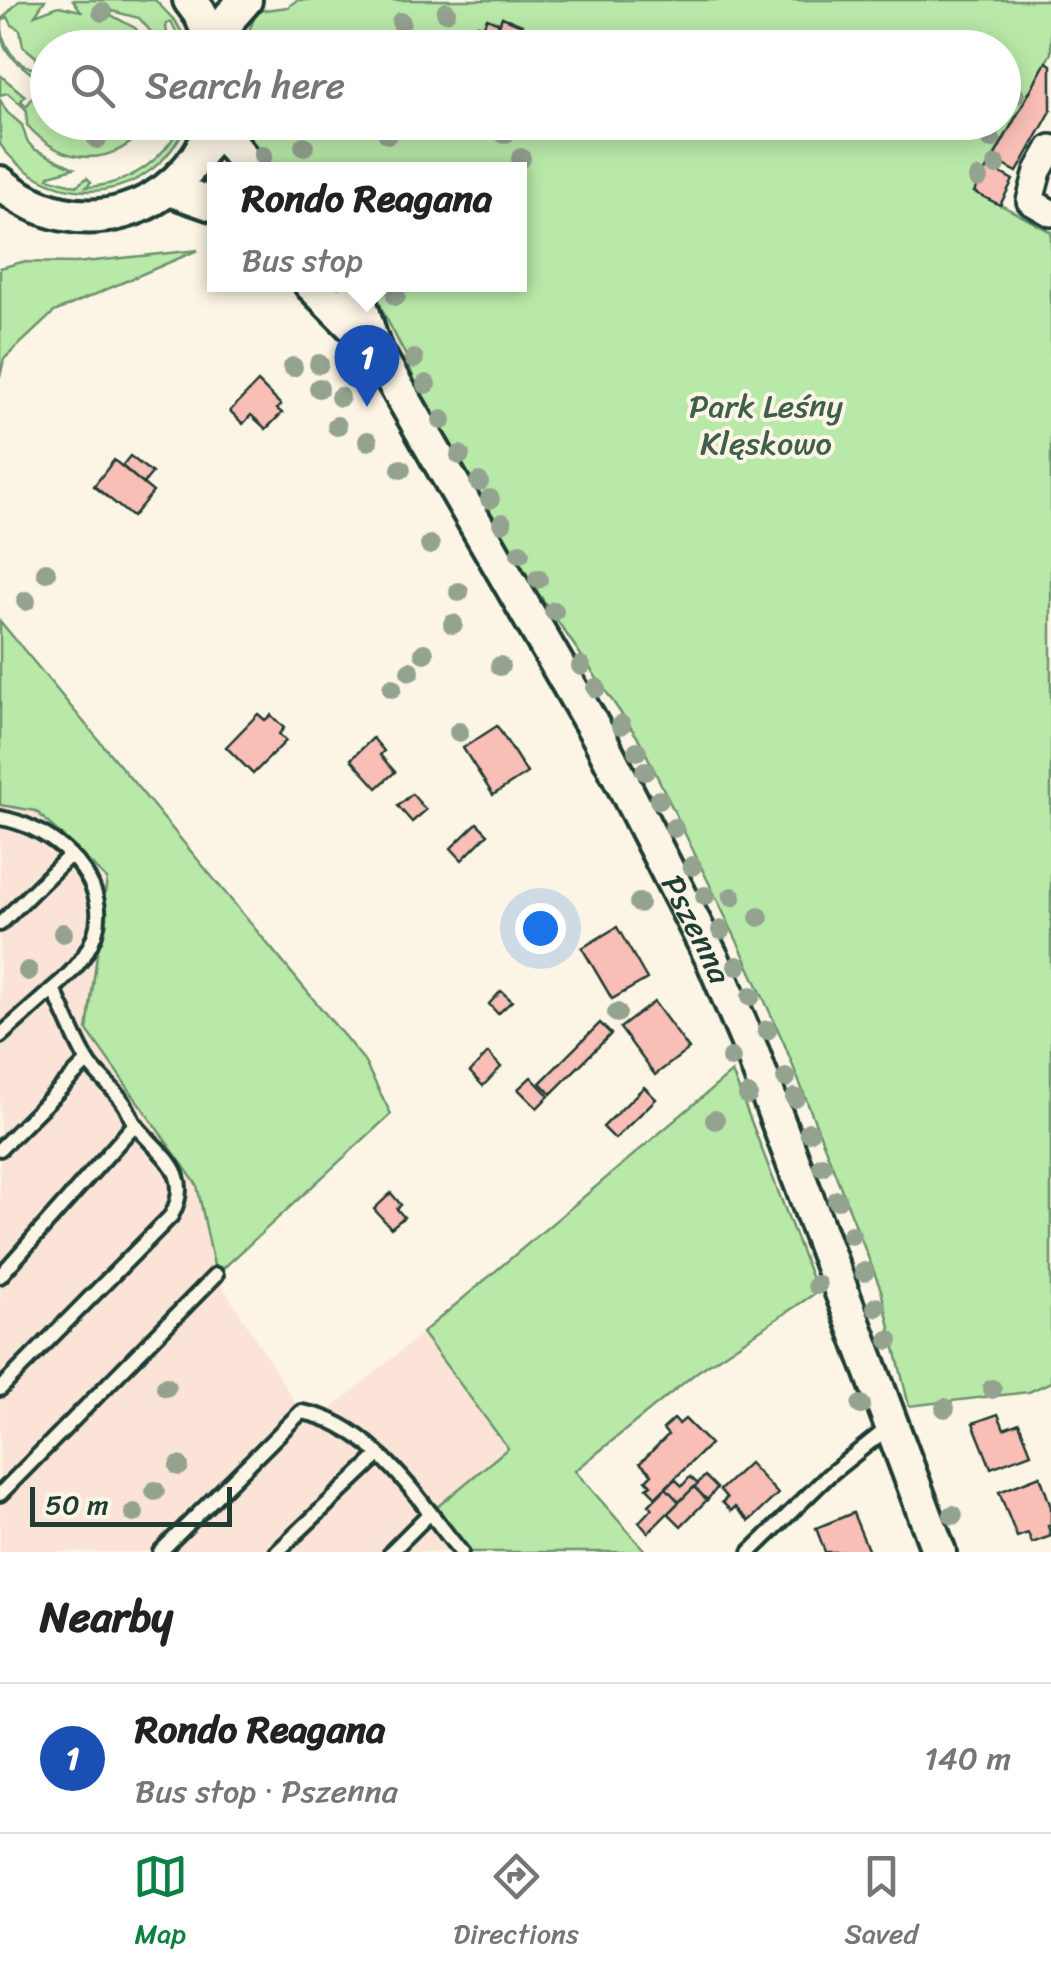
<!DOCTYPE html>
<html lang="en">
<head>
<meta charset="utf-8">
<style>
	body { margin:0; font-family:Sriracha,sans-serif; background:#f2f2f2; color:#222 }
	.scale { position:absolute; left:30px; bottom:25px; width:202px; box-sizing:border-box; padding-left:10px; border:5px solid #1f3d34; border-top:0; font-size:28px; line-height:35px; white-space:nowrap; color:#1f3d34; -webkit-text-stroke:8px #fcf5e5; paint-order:stroke }
	.you { position:absolute; left:540px; top:928px; width:35px; height:35px; margin:-25px; border:8px solid #fff; border-radius:50%; background:#1a73e8; box-shadow:0 0 0 15px #1a73e833 }
	.badge { display:grid; place-items:center; width:65px; height:65px; border-radius:50%; background:#0b8043; color:#fff; font-size:32px; font-weight:700 }
	.pin { position:absolute; translate:-50% -82px; filter:drop-shadow(0 2px 5px #0008) }
	.pin::after { content:''; position:absolute; top:52px; width:35px; height:30px; background:inherit; clip-path:polygon(0 0,100% 0,50% 100%) }
	.popup { position:absolute; left:207px; top:162px; width:320px; height:130px; box-sizing:border-box; display:grid; place-content:center; border-radius:0px; background:#fff; filter:drop-shadow(0 2px 8px #0005); font-size:32px; white-space:nowrap; color:#767676 }
	.popup b { font-size:38px; color:#222 }
	.popup::after { content:''; position:absolute; left:50%; top:100%; margin-left:-20px; border:20px solid transparent; border-top-color:#fff }
	.list { margin:0; padding:0; list-style:none }
	h2 { display:flex; justify-content:space-between; align-items:center; height:130px; margin:0; padding:0 40px; font-size:42px }
	h2 small { font-size:32px; font-weight:400; color:#767676 }
	.list li { display:grid; grid-template-columns:65px 1fr auto; gap:30px; align-items:center; box-sizing:border-box; height:150px; padding:0 40px; border-top:2px solid #e0e0e0 }
	.list b { display:block; font-size:38px; white-space:nowrap }
	.list p { margin:0; font-size:32px; white-space:nowrap; color:#767676 }
	.list em { font-size:32px; font-style:normal; color:#767676 }
	.icon { flex:none; width:55px; height:55px; fill:none; stroke:currentColor; stroke-width:2; stroke-linecap:round; stroke-linejoin:round }
	.map { position:relative; flex:none; width:1051px; height:1552px; overflow:hidden }
	.search { position:absolute; background:#fff; box-shadow:0 5px 25px #0003; left:30px; right:30px; top:30px; height:110px; display:flex; align-items:center; gap:25px; box-sizing:border-box; padding:0 35px; border-radius:55px; color:#767676; font-size:38px }
	.sheet { height:280px; background:#fff }
	nav { display:flex; justify-content:space-around; align-items:center; box-sizing:border-box; height:140px; border-top:2px solid #e0e0e0; background:#fff; font-size:28px; color:#767676 }
	nav a { display:grid; justify-items:center; gap:5px }
	nav .on { color:#0b8043 }
	.map>svg:first-child { display:block }
	.built { fill:#fbe4d7 }
	.green { fill:#b9e9a8; stroke:#6c936e; stroke-width:2.5; fill-rule:evenodd }
	.building { fill:#f9beb5; stroke:#1f3d34; stroke-width:2.5 }
	.lines { fill:none; stroke-linecap:round; stroke-linejoin:round }
	.service-casing { stroke:#1f3d34; stroke-width:20 }
	.minor-casing { stroke:#1f3d34; stroke-width:32 }
	.tertiary-casing { stroke:#1f3d34; stroke-width:40 }
	.service { stroke:#fcf5e5; stroke-width:12 }
	.minor { stroke:#fcf5e5; stroke-width:25 }
	.tertiary { stroke:#fcf5e5; stroke-width:32 }
	.tree { fill:#94a290 }
	.labels { text-anchor:middle; stroke-width:8; stroke-linejoin:round; paint-order:stroke }
	.park-label { font-size:32px; fill:#3e5f4b; stroke:#fcf5e5 }
	.street-label { font-size:32px; fill:#1f3d34; stroke:#fcf5e5 }
</style>
</head>
<body>
<div class="map">
<svg width="1051" height="1552" viewBox="0 0 1051 1552">
	<rect width="100%" height="100%" fill="#fcf5e5"/>
	<filter id="ink" filterUnits="userSpaceOnUse"><feTurbulence type="fractalNoise" baseFrequency=".01" numOctaves="2"/><feDisplacementMap in="SourceGraphic" scale="20" xChannelSelector="R" yChannelSelector="G"/><feConvolveMatrix kernelMatrix="1 2 1 2 8 2 1 2 1" color-interpolation-filters="sRGB"/></filter>
	<g filter="url(#ink)">
		<path class="built" d="M0,805L36,811L107,879L87,1030L197,1185L216,1275L301,1412L324,1415L422,1333L508,1448L430,1513L461,1552H0Z"/>
		<g class="green">
			<path d="M20,0H45L35,15L59,6L81,11L73,0H155L176,22L190,47H184L171,22L166,24L168,47H164L139,18L112,11L111,15L135,28L150,47L48,48V122L126,123L125,130L130,135L143,123H150C114,169 64,167 27,125V111C22,104 14,100 8,93L0,95V75L25,96L21,101L27,106L42,82C18,61 0,57 0,21ZM8,17L12,25L20,30L23,46L36,57L38,70C15,65 0,45 2,21Z"/>
			<path d="M297,0H1051V53L975,191L1051,232V1382L1029,1392L909,1406L881,1290L784,1043L740,947L640,741L497,533L421,399L405,354L369,285L520,284V170L277,169L255,148L243,123L1004,122V48H242L257,11L288,7Z"/>
			<path d="M0,100L7,112L22,125L27,141L34,149L74,168L50,175L48,178L76,186L87,178L91,182L86,187C129,185 163,161 182,123H187C153,201 61,214 5,151L0,144Z"/>
			<path d="M198,250L54,312L4,359L0,377V268L22,262L75,263Z"/>
			<path d="M0,621L363,1059L391,1114L216,1275L197,1185L87,1030L107,879L36,811L0,805Z"/>
			<path d="M732,1072L817,1292L697,1372L575,1471L646,1552H461L430,1513L508,1448L422,1333Z"/>
		</g>
		<g class="building">
			<path d="M502,17L522,25L519,33L526,35L521,47L515,44L514,48H491Z"/>
			<path d="M487,18L499,23L491,48H469L478,25L483,27Z"/>
			<path d="M1046,62L1051,65V111L1017,172L993,159Z"/>
			<path d="M988,166L1013,180L1000,205L974,192Z"/>
			<path d="M258,382L281,405L277,409L282,413L266,429L251,415L243,424L230,411Z"/>
			<path d="M130,456L152,473L143,484L122,466Z"/>
			<path d="M114,460L153,492L132,517L94,486Z"/>
			<path d="M258,714L265,720L271,715L284,728L279,734L286,741L253,774L226,747Z"/>
			<path d="M497,726L527,773L493,795L463,748Z"/>
			<path d="M373,738L384,751L380,755L395,772L377,788L351,759Z"/>
			<path d="M412,794L426,810L412,822L398,806Z"/>
			<path d="M477,823L488,834L462,860L451,848Z"/>
			<path d="M617,927L647,979L612,999L582,948Z"/>
			<path d="M501,991L512,1001L498,1014L489,1004Z"/>
			<path d="M654,1002L689,1049L655,1075L620,1028Z"/>
			<path d="M600,1023L611,1034L551,1094L540,1083Z"/>
			<path d="M488,1053L501,1067L483,1086L470,1072Z"/>
			<path d="M531,1077L549,1096L537,1108L518,1089Z"/>
			<path d="M644,1087L656,1099L615,1139L603,1127Z"/>
			<path d="M391,1193L401,1205L397,1209L404,1217L391,1228L374,1209Z"/>
			<path d="M998,1414L1004,1429L1019,1423L1031,1453L991,1468L973,1423Z"/>
			<path d="M674,1419L679,1424L685,1419L710,1444L656,1497L647,1488L651,1485L646,1480L652,1474L640,1463L668,1435L663,1429Z"/>
			<path d="M749,1463L778,1494L749,1521L735,1507L731,1511L722,1502L727,1498L720,1490Z"/>
			<path d="M705,1476L717,1488L707,1500L694,1487Z"/>
			<path d="M1040,1476L1051,1507V1525L1048,1526L1051,1536L1032,1543L1028,1533L1017,1537L999,1492Z"/>
			<path d="M690,1477L698,1484L679,1502L666,1488L675,1479L682,1486Z"/>
			<path d="M694,1487L707,1500L681,1526L668,1513Z"/>
			<path d="M666,1488L679,1502L648,1533L639,1522L652,1508L649,1505Z"/>
			<path d="M853,1513L869,1552H825L816,1528Z"/>
		</g>
		<g class="lines">
			<g class="service-casing">
				<g id="service">
					<path d="M0,818C43,825 93,862 98,909C101,941 76,970 53,989C65,1012 74,1038 87,1060C97,1076 113,1087 123,1102C128,1108 130,1117 134,1123C157,1154 196,1171 171,1216L0,1389"/>
					<path d="M0,924L70,855"/>
					<path d="M0,1036L53,989"/>
					<path d="M0,1149L88,1061"/>
					<path d="M0,1276L135,1124"/>
					<path d="M0,1494L216,1275"/>
					<path d="M160,1552L301,1412C371,1422 419,1501 461,1552"/>
					<path d="M277,1552L379,1455"/>
					<path d="M391,1552L430,1513"/>
					<path d="M750,1552L829,1475L889,1427"/>
				</g>
			</g>
			<g class="minor-casing">
				<path id="minor" d="M1051,148L1038,171L1030,201L1051,213"/>
			</g>
			<g class="tertiary-casing">
				<g id="tertiary">
					<path d="M190,0L201,15L215,48"/>
					<path d="M216,48L230,17L245,0"/>
					<path d="M215,123L251,170"/>
					<path d="M0,183C78,247 181,215 215,122"/>
					<path d="M169,189L215,205"/>
					<path d="M311,284L366,339"/>
					<path id="s1" d="M354,284L373,346L599,737L713,960L752,1052L939,1552"/>
				</g>
			</g>
			<use href="#service" class="service"/>
			<use href="#minor" class="minor"/>
			<use href="#tertiary" class="tertiary"/>
		</g>
		<g class="tree">
			<circle cx="102" cy="12" r="10"/>
			<circle cx="446" cy="12" r="10"/>
			<circle cx="401" cy="22" r="10"/>
			<circle cx="1015" cy="95" r="10"/>
			<circle cx="388" cy="134" r="10"/>
			<circle cx="504" cy="134" r="10"/>
			<circle cx="97" cy="139" r="10"/>
			<circle cx="991" cy="139" r="10"/>
			<circle cx="304" cy="146" r="10"/>
			<circle cx="263" cy="155" r="10"/>
			<circle cx="521" cy="158" r="10"/>
			<circle cx="996" cy="165" r="10"/>
			<circle cx="978" cy="178" r="10"/>
			<circle cx="396" cy="296" r="10"/>
			<circle cx="414" cy="359" r="10"/>
			<circle cx="319" cy="364" r="10"/>
			<circle cx="293" cy="367" r="10"/>
			<circle cx="426" cy="384" r="10"/>
			<circle cx="319" cy="388" r="10"/>
			<circle cx="340" cy="397" r="10"/>
			<circle cx="442" cy="420" r="10"/>
			<circle cx="337" cy="426" r="10"/>
			<circle cx="368" cy="441" r="10"/>
			<circle cx="460" cy="455" r="10"/>
			<circle cx="401" cy="469" r="10"/>
			<circle cx="479" cy="482" r="10"/>
			<circle cx="490" cy="499" r="10"/>
			<circle cx="502" cy="523" r="10"/>
			<circle cx="430" cy="545" r="10"/>
			<circle cx="520" cy="553" r="10"/>
			<circle cx="46" cy="572" r="10"/>
			<circle cx="538" cy="579" r="10"/>
			<circle cx="459" cy="592" r="10"/>
			<circle cx="26" cy="601" r="10"/>
			<circle cx="554" cy="611" r="10"/>
			<circle cx="453" cy="624" r="10"/>
			<circle cx="424" cy="653" r="10"/>
			<circle cx="500" cy="666" r="10"/>
			<circle cx="581" cy="666" r="10"/>
			<circle cx="410" cy="671" r="10"/>
			<circle cx="392" cy="688" r="10"/>
			<circle cx="596" cy="688" r="10"/>
			<circle cx="621" cy="725" r="10"/>
			<circle cx="459" cy="732" r="10"/>
			<circle cx="637" cy="751" r="10"/>
			<circle cx="645" cy="771" r="10"/>
			<circle cx="659" cy="800" r="10"/>
			<circle cx="674" cy="828" r="10"/>
			<circle cx="692" cy="866" r="10"/>
			<circle cx="705" cy="896" r="10"/>
			<circle cx="732" cy="897" r="10"/>
			<circle cx="639" cy="903" r="10"/>
			<circle cx="759" cy="917" r="10"/>
			<circle cx="721" cy="930" r="10"/>
			<circle cx="63" cy="933" r="10"/>
			<circle cx="737" cy="966" r="10"/>
			<circle cx="28" cy="971" r="10"/>
			<circle cx="751" cy="996" r="10"/>
			<circle cx="617" cy="1013" r="10"/>
			<circle cx="767" cy="1030" r="10"/>
			<circle cx="731" cy="1058" r="10"/>
			<circle cx="786" cy="1078" r="10"/>
			<circle cx="748" cy="1095" r="10"/>
			<circle cx="795" cy="1098" r="10"/>
			<circle cx="715" cy="1120" r="10"/>
			<circle cx="809" cy="1132" r="10"/>
			<circle cx="822" cy="1166" r="10"/>
			<circle cx="837" cy="1200" r="10"/>
			<circle cx="851" cy="1235" r="10"/>
			<circle cx="864" cy="1272" r="10"/>
			<circle cx="817" cy="1285" r="10"/>
			<circle cx="876" cy="1307" r="10"/>
			<circle cx="889" cy="1340" r="10"/>
			<circle cx="166" cy="1387" r="10"/>
			<circle cx="992" cy="1389" r="10"/>
			<circle cx="861" cy="1405" r="10"/>
			<circle cx="945" cy="1408" r="10"/>
			<circle cx="179" cy="1466" r="10"/>
			<circle cx="155" cy="1491" r="10"/>
			<circle cx="134" cy="1513" r="10"/>
			<circle cx="953" cy="1515" r="10"/>
		</g>
	</g>
	<g class="labels">
		<g class="park-label">
			<text x="766" y="417">Park Leśny<tspan x="766" dy="37">Klęskowo</tspan></text>
		</g>
		<g class="street-label">
			<text dy="11" stroke="none"><textPath href="#s1" startOffset="732">Pszenna</textPath></text>
		</g>
	</g>
</svg>
<div class="scale">50 m</div>
<div class="you"></div>
<div class="pin badge" style="left:367px;top:407px;background:#1a4fb4">1</div>
<div class="popup"><b>Rondo Reagana</b>Bus stop</div>
<div class="search"><svg class="icon" aria-label="search" viewBox="0 0 24 24"><circle cx="10" cy="10" r="6"/><path d="M15 15l6 6"/></svg>Search here</div>
</div>
<section class="sheet">
<h2>Nearby<small></small></h2>
<ul class="list">
<li><span class="badge" style="background:#1a4fb4">1</span><div><b>Rondo Reagana</b><p>Bus stop · Pszenna</p></div><em>140 m</em></li>
</ul>
</section>
<nav>
<a class="on"><svg class="icon" aria-label="map" viewBox="0 0 24 24"><path d="M3 6l6-2 6 2 6-2v14l-6 2-6-2-6 2zM9 4v14M15 6v14"/></svg>Map</a>
<a><svg class="icon" aria-label="directions" viewBox="0 0 24 24"><path d="M12 3l9 9-9 9-9-9zM9 14v-3h6M13 9l2 2-2 2"/></svg>Directions</a>
<a><svg class="icon" aria-label="saved" viewBox="0 0 24 24"><path d="M7 4h10v16l-5-4-5 4z"/></svg>Saved</a>
</nav>
</body>
</html>
